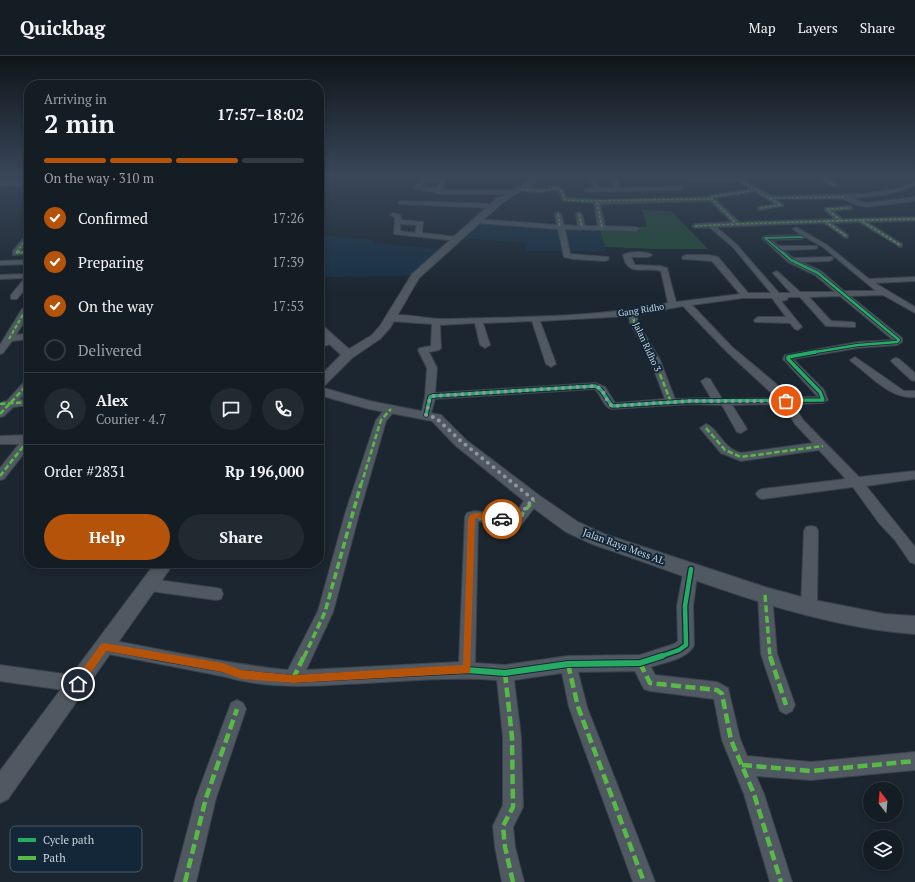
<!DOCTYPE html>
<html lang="en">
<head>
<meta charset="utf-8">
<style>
  :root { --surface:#141c24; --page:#212931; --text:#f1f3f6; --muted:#9da1a6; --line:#333a41; --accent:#b45309 }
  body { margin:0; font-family:"PT Serif",serif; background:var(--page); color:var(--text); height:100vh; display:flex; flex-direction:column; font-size:15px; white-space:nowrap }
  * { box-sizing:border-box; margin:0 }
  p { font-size:13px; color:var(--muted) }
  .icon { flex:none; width:22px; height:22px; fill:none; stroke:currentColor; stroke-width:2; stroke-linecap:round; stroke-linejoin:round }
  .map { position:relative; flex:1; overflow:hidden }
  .sheet { position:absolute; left:24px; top:24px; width:300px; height:488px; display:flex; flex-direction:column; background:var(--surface); border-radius:16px; box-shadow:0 2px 6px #0003,0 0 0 1px var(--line) }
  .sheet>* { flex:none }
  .needle { width:26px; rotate:344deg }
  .buttons { position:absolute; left:863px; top:726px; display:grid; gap:8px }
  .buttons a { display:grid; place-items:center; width:40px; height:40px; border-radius:50%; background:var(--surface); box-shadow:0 2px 6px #0003,0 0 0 1px var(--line); font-size:20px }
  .pin { position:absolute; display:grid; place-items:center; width:34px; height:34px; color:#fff; margin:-17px; border:2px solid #fff; border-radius:50%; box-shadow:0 1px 4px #0007 }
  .courier { position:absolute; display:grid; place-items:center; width:40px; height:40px; margin:-20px; border:3px solid #b45309; border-radius:50%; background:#fff; color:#222; box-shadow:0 1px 5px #0007 }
  .head em { font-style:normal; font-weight:800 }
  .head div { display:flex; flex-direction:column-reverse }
  .head { display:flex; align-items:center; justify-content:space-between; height:68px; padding:0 20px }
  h1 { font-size:26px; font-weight:800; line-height:30px }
  .bar { display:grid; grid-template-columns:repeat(4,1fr); gap:6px 4px; align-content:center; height:48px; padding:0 20px }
  .bar i { height:5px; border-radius:3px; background:var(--line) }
  .bar .active { background:var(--accent) }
  .bar p { grid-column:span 4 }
  .line { display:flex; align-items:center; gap:10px; padding:0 20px; border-top:1px solid var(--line) }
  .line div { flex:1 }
  .round { display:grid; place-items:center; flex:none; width:42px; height:42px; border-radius:21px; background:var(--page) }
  ol { padding:0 20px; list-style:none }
  li { display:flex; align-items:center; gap:12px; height:44px }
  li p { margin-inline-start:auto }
  li .icon { padding:4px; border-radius:50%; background:var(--accent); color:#fff; stroke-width:4 }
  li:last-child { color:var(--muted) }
  li i { width:22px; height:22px; border:2px solid var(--line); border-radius:50% }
  .action { display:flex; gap:8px; margin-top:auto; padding:8px 20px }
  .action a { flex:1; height:46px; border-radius:24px; background:var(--accent); color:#fff; font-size:16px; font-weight:800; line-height:46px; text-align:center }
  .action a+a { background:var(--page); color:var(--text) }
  header { display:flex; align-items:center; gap:24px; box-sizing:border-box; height:56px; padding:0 20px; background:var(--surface); border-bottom:1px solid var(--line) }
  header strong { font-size:19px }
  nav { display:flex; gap:22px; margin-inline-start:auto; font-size:14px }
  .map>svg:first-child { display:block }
  .built { fill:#173043 }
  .green { fill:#214b33 }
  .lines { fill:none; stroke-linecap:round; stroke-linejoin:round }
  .minor-casing { stroke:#3a434b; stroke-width:2 }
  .tertiary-casing { stroke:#3a434b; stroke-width:2 }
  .minor { fill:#505861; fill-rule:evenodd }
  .tertiary { fill:#505861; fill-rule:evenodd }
  .quiet-far4 { stroke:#58b947; stroke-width:1.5; stroke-dasharray:3 1.5; stroke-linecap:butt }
  .quiet-far3 { stroke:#58b947; stroke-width:2; stroke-dasharray:4 2; stroke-linecap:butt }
  .quiet-far2 { stroke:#58b947; stroke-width:2.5; stroke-dasharray:5.5 2.5; stroke-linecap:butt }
  .quiet-far1 { stroke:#58b947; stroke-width:3.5; stroke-dasharray:7 3.5; stroke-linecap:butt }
  .quiet { stroke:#58b947; stroke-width:4.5; stroke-dasharray:10 4.5; stroke-linecap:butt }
  .cycleway-far4-casing { stroke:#132738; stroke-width:3.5 }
  .cycleway-far3-casing { stroke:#132738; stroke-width:4 }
  .cycleway-far2-casing { stroke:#132738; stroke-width:5.5 }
  .cycleway-far1-casing { stroke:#132738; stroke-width:7 }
  .cycleway-casing { stroke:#132738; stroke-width:8 }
  .cycleway-far4 { stroke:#26ab63; stroke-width:2 }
  .cycleway-far3 { stroke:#26ab63; stroke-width:2.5 }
  .cycleway-far2 { stroke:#26ab63; stroke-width:3.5 }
  .cycleway-far1 { stroke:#26ab63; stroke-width:4.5 }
  .cycleway { stroke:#26ab63; stroke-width:6 }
  .route { fill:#b45309 }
  .done { stroke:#8b97a2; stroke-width:4; stroke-dasharray:0 7.2 }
  .labels { text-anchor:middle; stroke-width:4; stroke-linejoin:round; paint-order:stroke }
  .far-street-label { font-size:9px; fill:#c8d4df; stroke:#132738 }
  .street-label { font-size:10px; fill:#c8d4df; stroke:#132738 }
  .key { fill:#132738; stroke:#495b6a; stroke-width:1 }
  .key-label { font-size:11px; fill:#c8d4df }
</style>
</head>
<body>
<header>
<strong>Quickbag</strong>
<nav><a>Map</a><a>Layers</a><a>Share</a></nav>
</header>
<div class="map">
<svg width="915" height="826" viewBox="0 0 915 826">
  <rect width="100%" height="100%" fill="#1b2630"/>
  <path class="built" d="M484,163L518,167L599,171L606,195H525L526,187L462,182Z
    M319,179L375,184L372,187L442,193L410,220L319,221Z"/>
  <path class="green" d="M642,154L671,155L708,193H654L605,191L599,171H647Z"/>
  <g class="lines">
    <defs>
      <path id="minor" d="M447,121L442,134H515L518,136L515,138H438L435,136L414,133L421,122ZM425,125H441L437,132L421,131Z
        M588,121H592L600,132H616L608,121H614L622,132L681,130L684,132L681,134L586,136L584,133L595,132Z
        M690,121H738L771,140L862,138L897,133L915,126V130C894,138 874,141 852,142L866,147L915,141V145L866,151L857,149L843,143H776L783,148V150L760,154L758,153V151L775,148L755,136L714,142L739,166L835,163L825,154V152L850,150L852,151V153L833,155L842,163L915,161V165L867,166L902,188V190L900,191L859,166L832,167L848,179V181L846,182L824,167L716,171L736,188L779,237H791L773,217L777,215L800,236H835L815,219L788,206L762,182L765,180L801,179L793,173L796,171L827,189L869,223L915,221V225L875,227L915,251V257L883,239L850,240L902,282V286L897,289L858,292L793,303L824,334L828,344L823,347L793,348L803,364L859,421L915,415V423L866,430L915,491V508L910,506L895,484L879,467L853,431L762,443L758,441L756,438L758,435L762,433L846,423L819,394L741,405L721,397L700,372L706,368C718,372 723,393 741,397L813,387L795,368L783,348L732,349L747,373L741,377L737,376L722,349L690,348L612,353C602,351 602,338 594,333L435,343L430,361H422L421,359L425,341L427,312L418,294L420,292L431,290L432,268L390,265L387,264V260C403,256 428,264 444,263C519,261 595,262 668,247L661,215C644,210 628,222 623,199C629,195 646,195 652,199L648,201H631L635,209L660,210L667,212L676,246L740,238L712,205L683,203L682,201L686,199H709L718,201L748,237H771L732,190L709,171L695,172L692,170L695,168L732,166L710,145L600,148L605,170L636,171L639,173L636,175L565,173L570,198L608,201L609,203L605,205L573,203L564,201L558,173L477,167L474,165L477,163L557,169L555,158L558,156L561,158L564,169L578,170L576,158L579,156L582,158L585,170H598L594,147L563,145L559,135L552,134L541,137L519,134L521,131L541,133L555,130L563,133L567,142L602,144L707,141L710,139L751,133L735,124H691L688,122ZM805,181L823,191L876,235H844L821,215L801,206L829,205L833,203L832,201L793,202L783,194L815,193L817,192V190H779L771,184L802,183ZM840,240L893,284L858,286L785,299L783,303L785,305L818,341H789L774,326L732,291L692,249L743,242H772L786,261H758L754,264L755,266L790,267L795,273L798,274L802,271L781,245L787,244L788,241H800L826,270L855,271V267L852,266L831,265L809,241ZM683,250L726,295L777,342L722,343L710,323L706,322L701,325L711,342L675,343L660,304L638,267L637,259ZM629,260L630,267L650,304L665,343L615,347L605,331L595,327L435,337L437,312L429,296L439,294L441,292L440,269L475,267L480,289L485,292L490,289L483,267L532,265L546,308L551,311L556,308L540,265Z
        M817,121H823L839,130L834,131Z
        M852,121H859L861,122L858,124Z
        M0,123H19L22,125L19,127H0Z
        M401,145L494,148L497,150L494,152L399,148V146Z
        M393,157L400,159L401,164L423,166L422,177L458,181L461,183L458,185L394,178L395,161L390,159ZM400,168L417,169L415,177L400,175Z
        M29,177V184L21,194H29V198L13,199V195L27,178Z
        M29,204V208L0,209V205Z
        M29,218V228L17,243H11V239L25,222L0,223V219Z
        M25,252H29V258L16,279L29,277V283L12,285L3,297L0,298V289L22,253Z
        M332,282L337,285L335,287L319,291V285Z
        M855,301L904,335H915V341C891,344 870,319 852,306L850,304Z
        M896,302L899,303L915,317V325L911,324L893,307L891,305L893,303Z
        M29,324V333L19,344L29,343V349L13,351L4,360L0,361V352L2,346L7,345L25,325Z
        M391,350L396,353L386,365L359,458L333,556L306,614L459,606L465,461L467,457L475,455L514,460L523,446L534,439L538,441L540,444L521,469L516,470L478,465L475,607L505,609L568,600L640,599L674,588L678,585L677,550L684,513L686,509L691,507L696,509L698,513L693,550L694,589C688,603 665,606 651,611L655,619L717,626L728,632L740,683L747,700L811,706L915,696V714L811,724L756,720L764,738L792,826H770L744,738L722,684L714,643L650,635L644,633L635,615L578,616L587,651L655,826H633L569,651L562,617L514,624L521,681L523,751L513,771L515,791L524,826H502L495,791L493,770L503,749V681L497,624C447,620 396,626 346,628C304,631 263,632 222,620L98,596L96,591L98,586L104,583C165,594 227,608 288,614L318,555L345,458L376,364L387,351Z
        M29,379V391L4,423L0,424V412L19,388H0V380Z
        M811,470L816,471L818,475L817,551L814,556L809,558L804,556L801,551L804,475L806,471Z
        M150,523L216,532L221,533L223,538L221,543L216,544L150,535L145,533L143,529L145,525Z
        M765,533L770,534L772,539L777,598L795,649L792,655L786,658L780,655L761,598L758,539L760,534Z
        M0,609L78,620L84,622L86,628L84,634L78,636L0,625Z
        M237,644L243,647L246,653L216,742L196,826H174L196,742L231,647Z"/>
      <path id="tertiary" d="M536,121H543L502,147L419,222L390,272L380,283L352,302L323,331H320L370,345L441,359L466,384L540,440L578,466L604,478L765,531L809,543L885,558L915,560V578C805,570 696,523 592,488L566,476L528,448L456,390L432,365L369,353L319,339V321L341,299L319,278V269L323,270L349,293L372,279L380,270L412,218L496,143Z
        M0,125L29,126V130L0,129Z
        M155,507H174L8,743L0,747V715Z"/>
    </defs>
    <use href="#minor" class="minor-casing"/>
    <use href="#tertiary" class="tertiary-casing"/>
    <use href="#minor" class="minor"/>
    <use href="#tertiary" class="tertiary"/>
    <path class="quiet-far4" d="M735,121L781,149L760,152
      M820,121L836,130
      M855,121L858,122
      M691,122H737
      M521,133L541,135L555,132L561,134L565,144L584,145L711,143
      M769,142L844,141
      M597,146L602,172
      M558,158L560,171
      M579,158L582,171
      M862,164L915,163
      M825,165L846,180
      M841,165L827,153L850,152
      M737,168L860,164L900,189
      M695,170L737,168L710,141L756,134
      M29,179L16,197L29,196"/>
    <path class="quiet-far3" d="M16,196H25
      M633,257L634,267L651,297
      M9,283L25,255H29"/>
    <path class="quiet-far2" d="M651,296L671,346
      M0,348L29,346
      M0,358L29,327
      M706,372L725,394L741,401L823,390
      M0,420L29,383
      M361,429L381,364L391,353"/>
    <path class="quiet-far1" d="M765,539L770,601
      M304,601L325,556L361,428
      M467,601L472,461L516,465L534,444"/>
    <path class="quiet" d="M770,600L786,649
      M640,607L650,627L717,634L722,638L731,684L754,738L781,826
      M568,608L578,651L644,826
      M467,614V600
      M505,617L512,681L513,751L503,770L505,791L513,826
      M293,623L304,600
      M742,709L811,715L915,705
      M185,826L206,742L237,653"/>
    <defs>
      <path id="cycleway-far4" d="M783,197L765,182L802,181"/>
      <path id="cycleway-far3" d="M782,196L791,204L818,217L899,284L897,286L858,289L809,297"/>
      <path id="cycleway-far2" d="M426,359L430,341L433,340L595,330L601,334L612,350L690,345L823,344L820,336L788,303V301L815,296"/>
      <path id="cycleway-far1" d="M104,591L158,601
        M659,601L679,594L686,589L685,550L691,513"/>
      <path id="cycleway" d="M153,600L222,612L242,618L293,623L467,614L505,617L568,608L640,607L662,600"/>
    </defs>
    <use href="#cycleway-far4" class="cycleway-far4-casing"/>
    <use href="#cycleway-far3" class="cycleway-far3-casing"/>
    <use href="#cycleway-far2" class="cycleway-far2-casing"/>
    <use href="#cycleway-far1" class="cycleway-far1-casing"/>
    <use href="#cycleway" class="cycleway-casing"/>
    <use href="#cycleway-far4" class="cycleway-far4"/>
    <use href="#cycleway-far3" class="cycleway-far3"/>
    <use href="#cycleway-far2" class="cycleway-far2"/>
    <use href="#cycleway-far1" class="cycleway-far1"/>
    <use href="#cycleway" class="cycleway"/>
  </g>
  <linearGradient id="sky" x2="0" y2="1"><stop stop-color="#0f151a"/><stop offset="0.51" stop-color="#394759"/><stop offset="1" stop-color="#394759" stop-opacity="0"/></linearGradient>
  <rect width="915" height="236" fill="url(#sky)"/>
  <path class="route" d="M476,457L502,460L506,463L502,466L476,462L475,464L470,617L293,627L242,623L222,616L106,595L81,631H74V625L101,588L104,587L222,607L242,614L293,619L463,609L468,464L470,459Z"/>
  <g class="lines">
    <path class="done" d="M502,463C532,467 515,455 534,444L462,386L436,362L426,359L430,342L433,340L595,330C606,333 604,344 612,350L690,345H786"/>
  </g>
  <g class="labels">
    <g class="far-street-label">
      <text transform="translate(641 254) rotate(-9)" y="3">Gang Ridho</text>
      <text transform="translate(647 291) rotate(65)" y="3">Jalan Ridho 3</text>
    </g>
    <g class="street-label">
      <text transform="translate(624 490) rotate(20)" y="4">Jalan Raya Mess AL</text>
    </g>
  </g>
  <rect x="10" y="770" width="132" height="46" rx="6" class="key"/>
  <rect x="18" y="782" width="18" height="4" fill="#26ab63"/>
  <rect x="18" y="800" width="18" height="4" fill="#58b947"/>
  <g class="key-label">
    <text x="43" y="788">Cycle path</text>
    <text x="43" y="806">Path</text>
  </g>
</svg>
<div class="buttons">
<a><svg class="needle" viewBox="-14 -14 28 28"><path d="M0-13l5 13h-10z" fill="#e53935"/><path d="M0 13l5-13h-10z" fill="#9da1a6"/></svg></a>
<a><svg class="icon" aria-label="layers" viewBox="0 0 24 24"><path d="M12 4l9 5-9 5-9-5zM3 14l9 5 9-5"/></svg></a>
</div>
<div class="pin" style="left:786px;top:345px;background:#ea580c"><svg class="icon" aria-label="bag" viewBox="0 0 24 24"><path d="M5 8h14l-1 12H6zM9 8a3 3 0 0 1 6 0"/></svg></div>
<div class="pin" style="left:78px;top:628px;background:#1f2937"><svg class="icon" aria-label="home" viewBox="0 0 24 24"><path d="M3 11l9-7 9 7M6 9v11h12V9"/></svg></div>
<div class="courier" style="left:502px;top:463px"><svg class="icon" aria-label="car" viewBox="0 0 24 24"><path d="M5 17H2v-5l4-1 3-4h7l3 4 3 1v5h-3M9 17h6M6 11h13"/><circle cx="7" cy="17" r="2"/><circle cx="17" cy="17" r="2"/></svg></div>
<section class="sheet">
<div class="head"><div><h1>2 min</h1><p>Arriving in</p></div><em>17:57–18:02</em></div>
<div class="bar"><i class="active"></i><i class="active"></i><i class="active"></i><i></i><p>On the way · 310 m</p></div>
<ol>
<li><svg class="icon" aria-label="check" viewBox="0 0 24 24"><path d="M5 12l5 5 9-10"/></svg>Confirmed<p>17:26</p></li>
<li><svg class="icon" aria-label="check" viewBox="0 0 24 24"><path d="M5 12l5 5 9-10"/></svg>Preparing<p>17:39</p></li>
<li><svg class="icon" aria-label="check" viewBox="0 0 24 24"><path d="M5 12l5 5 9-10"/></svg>On the way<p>17:53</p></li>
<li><i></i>Delivered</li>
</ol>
<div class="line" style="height:72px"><a class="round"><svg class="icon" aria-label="person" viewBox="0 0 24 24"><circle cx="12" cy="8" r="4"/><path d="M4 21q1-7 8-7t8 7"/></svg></a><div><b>Alex</b><p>Courier · 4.7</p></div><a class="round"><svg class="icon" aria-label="chat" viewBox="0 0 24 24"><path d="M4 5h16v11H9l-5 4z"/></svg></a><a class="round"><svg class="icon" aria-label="phone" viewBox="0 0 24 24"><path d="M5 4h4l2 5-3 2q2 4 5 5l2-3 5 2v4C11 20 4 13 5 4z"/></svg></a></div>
<div class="line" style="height:52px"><div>Order #2831</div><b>Rp 196,000</b></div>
<div class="action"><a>Help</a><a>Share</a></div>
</section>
</div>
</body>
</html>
